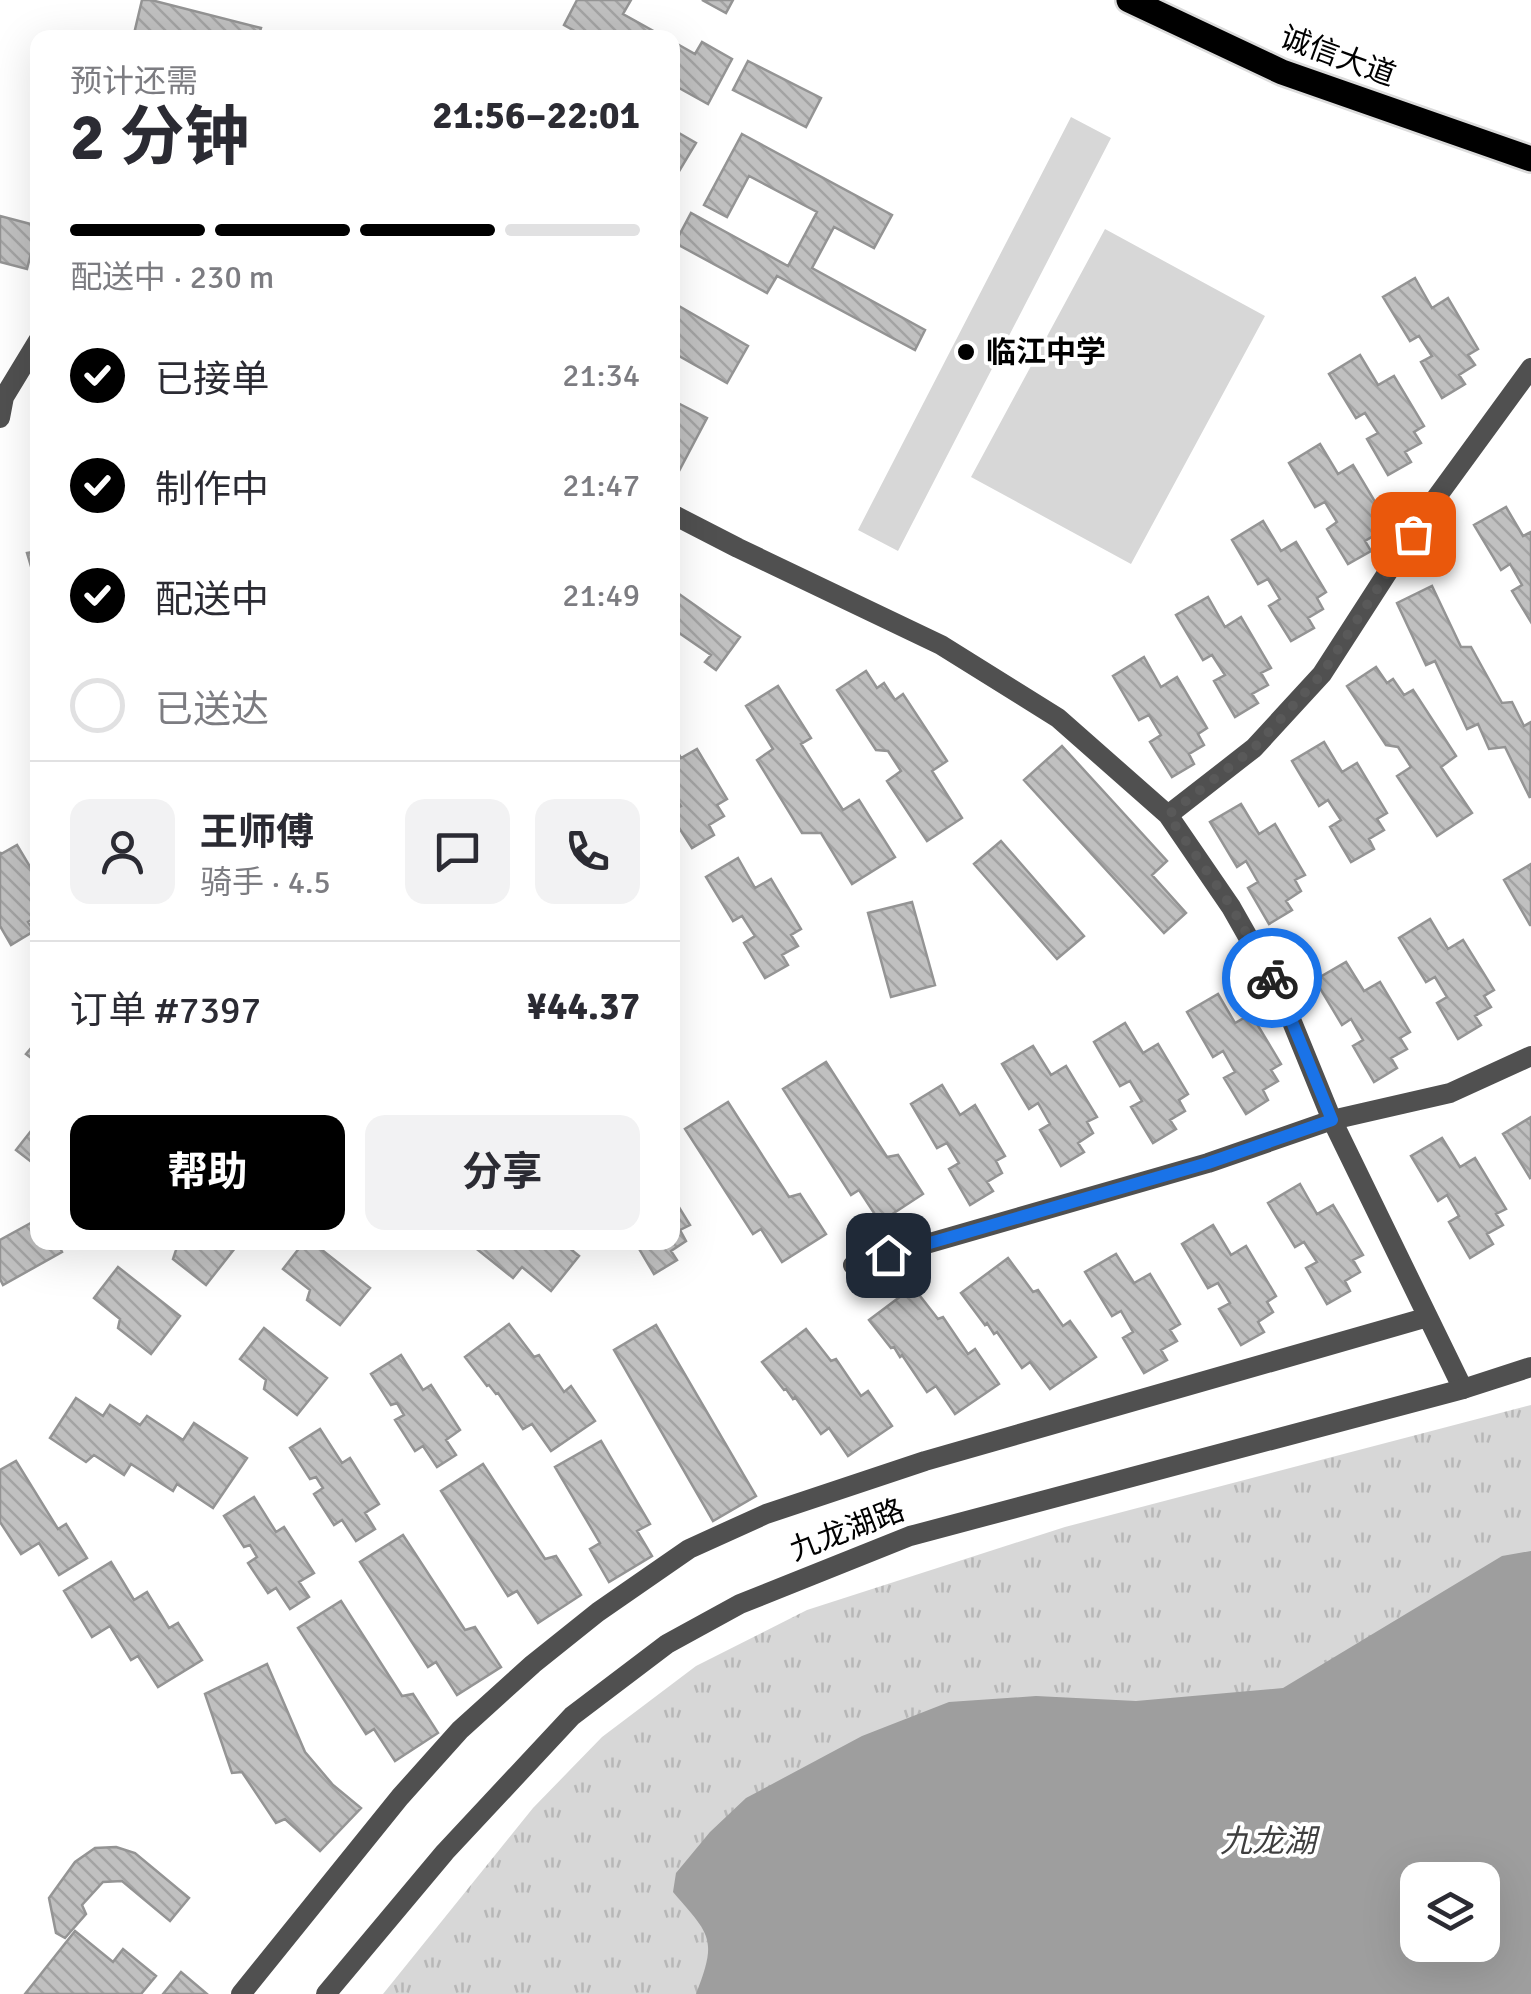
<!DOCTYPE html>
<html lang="zh">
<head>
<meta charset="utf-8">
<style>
  :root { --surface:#fff; --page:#f2f2f3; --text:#2b2b33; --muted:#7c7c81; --line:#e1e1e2; --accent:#000 }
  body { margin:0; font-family:Signika,"Noto Sans SC",sans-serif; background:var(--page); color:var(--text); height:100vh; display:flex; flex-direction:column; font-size:38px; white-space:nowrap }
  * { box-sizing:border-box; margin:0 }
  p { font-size:32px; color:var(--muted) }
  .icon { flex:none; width:55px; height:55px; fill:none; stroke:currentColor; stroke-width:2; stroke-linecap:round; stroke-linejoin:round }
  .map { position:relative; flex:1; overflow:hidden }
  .sheet { position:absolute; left:30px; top:30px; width:650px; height:1220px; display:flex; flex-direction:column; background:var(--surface); border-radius:20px; box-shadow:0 10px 40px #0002 }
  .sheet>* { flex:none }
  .fabs { position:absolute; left:1400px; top:1862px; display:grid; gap:20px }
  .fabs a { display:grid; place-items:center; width:100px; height:100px; border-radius:20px; background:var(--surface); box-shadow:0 10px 40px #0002; font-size:50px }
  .pin { position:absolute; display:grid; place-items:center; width:85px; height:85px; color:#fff; margin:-42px; border-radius:20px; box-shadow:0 5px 15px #0006 }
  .courier { position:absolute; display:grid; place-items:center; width:100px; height:100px; margin:-50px; border:8px solid #1a73e8; border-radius:50%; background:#fff; color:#222; box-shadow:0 2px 12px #0007 }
  .head em { font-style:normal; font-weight:700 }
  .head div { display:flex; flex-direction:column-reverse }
  .head { display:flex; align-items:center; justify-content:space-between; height:170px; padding:0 40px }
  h1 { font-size:65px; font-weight:700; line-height:75px }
  .bar { display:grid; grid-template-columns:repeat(4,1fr); gap:15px 10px; align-content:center; height:120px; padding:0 40px }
  .bar i { height:12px; border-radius:8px; background:var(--line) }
  .bar .current { background:var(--accent) }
  .bar p { grid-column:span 4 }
  .line { display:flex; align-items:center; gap:25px; padding:0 40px; border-top:2px solid var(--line) }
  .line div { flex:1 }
  .round { display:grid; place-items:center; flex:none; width:105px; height:105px; border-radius:20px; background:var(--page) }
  ol { padding:0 40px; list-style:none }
  li { display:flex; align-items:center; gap:30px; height:110px }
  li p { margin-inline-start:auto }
  li .icon { padding:10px; border-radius:50%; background:var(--accent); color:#fff; stroke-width:4 }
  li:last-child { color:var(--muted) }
  li i { width:55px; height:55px; border:5px solid var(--line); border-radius:50% }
  .action { display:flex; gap:20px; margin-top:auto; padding:20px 40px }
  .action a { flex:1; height:115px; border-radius:20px; background:var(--accent); color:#fff; font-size:40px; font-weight:700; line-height:115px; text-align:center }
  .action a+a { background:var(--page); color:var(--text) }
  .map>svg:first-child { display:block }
  .grass { fill:url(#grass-tufts); fill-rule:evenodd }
  .pitch { fill:#d7d7d7 }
  .water { fill:#9e9e9e; fill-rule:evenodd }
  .building { fill:url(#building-back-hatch); stroke:#949494; stroke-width:2.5 }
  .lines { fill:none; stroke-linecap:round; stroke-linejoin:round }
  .primary-casing { stroke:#dbdbdb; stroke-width:30 }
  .minor { stroke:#505050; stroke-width:20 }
  .tertiary { stroke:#505050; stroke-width:20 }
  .primary { stroke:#000; stroke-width:25 }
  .done { stroke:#595959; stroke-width:10; stroke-dasharray:0 18 }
  .route { stroke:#1a73e8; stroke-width:12 }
  .poi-dot { fill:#000; stroke:#fff; stroke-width:4 }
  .labels { text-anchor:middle; stroke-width:8; stroke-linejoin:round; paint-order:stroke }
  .street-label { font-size:30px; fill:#000; stroke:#fff }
  .poi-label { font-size:30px; font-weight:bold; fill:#000; stroke:#fff; text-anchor:start }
  .water-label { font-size:32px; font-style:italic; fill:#3f3f3f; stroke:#fff }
</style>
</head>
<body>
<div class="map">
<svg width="1531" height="1994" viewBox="0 0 1531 1994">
  <defs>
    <pattern id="grass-tufts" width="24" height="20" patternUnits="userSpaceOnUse" patternTransform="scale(2.5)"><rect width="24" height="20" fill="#d7d7d7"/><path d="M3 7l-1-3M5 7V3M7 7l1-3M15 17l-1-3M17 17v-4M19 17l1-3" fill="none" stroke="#b7b7b7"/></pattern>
    <pattern id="building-back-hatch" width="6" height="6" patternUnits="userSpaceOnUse" patternTransform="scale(2.5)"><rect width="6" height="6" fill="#c0c0c0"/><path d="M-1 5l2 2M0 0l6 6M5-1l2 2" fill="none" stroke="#a3a3a3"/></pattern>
  </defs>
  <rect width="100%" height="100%" fill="#fff"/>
  <path class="grass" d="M1531,1405V1994H383L533,1808L602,1737L696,1666L807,1610L1065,1527ZM1418,1880H1482V1945H1418Z"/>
  <path class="pitch" d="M1071,117L1111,138L898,551L858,530Z
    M1105,229L1265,316L1131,564L971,477Z"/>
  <path class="water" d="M1531,1551V1994H696C718,1938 710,1935 673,1892L676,1873L710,1832L746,1798L862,1736L949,1702L1036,1696L1136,1701L1283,1688L1502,1556ZM1418,1880H1482V1945H1418Z"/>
  <path class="building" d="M142,0H151L261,28L258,38H133Z
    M577,0H631L623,14L666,38H587L564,25Z
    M702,0H733L726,13Z
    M672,41L695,54L702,42L732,59L708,104L672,84Z
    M748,61L821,98L806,127L733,90Z
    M672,129L696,143L672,183Z
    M742,134L892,215L874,248L834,227L812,268L925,330L915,350L777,276L767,293L675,243L691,213L788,266L817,212L749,176L727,217L704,205Z
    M0,216L38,226L27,269L0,262Z
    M1415,278L1432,308L1448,298L1478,349L1468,355L1475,365L1459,375L1465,384L1442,398L1421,362L1432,356L1419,336L1410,341L1383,297Z
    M672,302L748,346L727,383L672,352Z
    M1360,355L1378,385L1394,376L1424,426L1414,432L1421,443L1405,452L1411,462L1388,475L1367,439L1378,433L1365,413L1356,418L1329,374Z
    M672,400L707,418L679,471L672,467Z
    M1320,444L1338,474L1353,465L1383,515L1374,521L1380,532L1365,541L1371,551L1348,564L1327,529L1337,522L1325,502L1315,507L1289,463Z
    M1506,507L1523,536L1531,532V622L1512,591L1522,585L1510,564L1501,570L1474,525Z
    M1263,521L1281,551L1296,542L1326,592L1317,598L1323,609L1308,618L1314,628L1291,641L1269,606L1280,599L1268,579L1258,584L1232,540Z
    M38,551V590L27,553Z
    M1432,586L1461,647H1471L1502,703L1512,702L1524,726L1531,722L1530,798L1505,747L1489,749L1478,724L1467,729L1435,661L1426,665L1397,603Z
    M672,589L740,637L716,670L705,662L711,655L672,628Z
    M1208,597L1225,627L1241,617L1271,668L1261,673L1268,685L1252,694L1258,703L1235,717L1214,681L1225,675L1212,655L1203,660L1176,615Z
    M1144,657L1161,687L1177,677L1207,728L1198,734L1204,745L1189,754L1194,764L1172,777L1150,742L1161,735L1149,715L1139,720L1113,676Z
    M1376,667L1387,683L1393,679L1404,695L1413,690L1456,756L1441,767L1472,813L1437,836L1397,776L1411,767L1398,747L1386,745L1347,686Z
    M866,671L877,688L884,683L895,700L903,694L947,761L932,771L962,818L927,841L887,781L901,771L888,751L876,750L837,690Z
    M778,686L811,738L801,744L843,810L859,800L895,857L852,884L821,833H802L757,760L773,749L746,706Z
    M1324,742L1342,772L1357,763L1387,813L1377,819L1384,830L1369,839L1374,849L1351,862L1330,827L1341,820L1328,800L1319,806L1292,761Z
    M672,743L681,758L697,749L727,799L717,805L724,816L709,825L714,835L692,848L672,817V811L681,806L672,793Z
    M1062,746L1167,861L1152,875L1186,913L1164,933L1024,780Z
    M1241,804L1259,834L1275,824L1305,875L1295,880L1301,891L1286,901L1292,910L1269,924L1248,888L1258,882L1246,861L1237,867L1210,822Z
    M1001,841L1084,936L1057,959L974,864Z
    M17,845L38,880V916L28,922L34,931L11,945L0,926V852L1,854Z
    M738,858L755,888L771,879L801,929L791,935L798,946L782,955L788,965L765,978L744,943L755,936L742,916L733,921L706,877Z
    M1531,864V925H1530L1504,880Z
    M912,902L935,985L891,997L868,913Z
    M1430,919L1448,949L1463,940L1494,990L1484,996L1491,1007L1475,1016L1481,1025L1458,1039L1437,1003L1447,997L1435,977L1426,982L1399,938Z
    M1346,962L1364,991L1380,982L1410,1032L1400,1038L1407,1049L1391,1058L1397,1068L1374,1082L1353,1046L1363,1040L1351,1019L1342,1025L1315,980Z
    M1218,994L1235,1023L1251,1014L1281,1064L1271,1070L1278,1081L1263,1090L1268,1100L1246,1114L1224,1078L1235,1072L1223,1051L1213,1057L1187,1012Z
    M1125,1023L1143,1053L1158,1044L1188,1094L1179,1100L1185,1111L1170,1120L1176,1129L1153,1143L1131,1107L1142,1101L1130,1081L1120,1086L1094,1042Z
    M38,1040V1063L26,1054Z
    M1033,1046L1051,1075L1066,1066L1097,1117L1087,1122L1093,1133L1078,1143L1084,1152L1061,1166L1040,1130L1050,1124L1038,1103L1029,1109L1002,1064Z
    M826,1062L887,1157L898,1155L923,1194L880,1222L859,1190L851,1195L783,1089Z
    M942,1085L960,1115L975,1105L1005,1156L996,1161L1002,1173L987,1182L993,1191L970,1205L949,1169L959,1163L947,1143L937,1148L911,1104Z
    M728,1102L789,1197L800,1194L826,1234L782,1262L761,1229L753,1234L685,1129Z
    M1531,1117V1177L1530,1178L1503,1134Z
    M38,1122V1167L16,1150Z
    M1442,1138L1460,1167L1475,1158L1506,1209L1496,1214L1503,1225L1487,1234L1493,1244L1470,1258L1449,1222L1459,1216L1447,1195L1438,1201L1411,1156Z
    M1300,1184L1317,1214L1333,1205L1363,1255L1353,1260L1360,1272L1345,1281L1350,1291L1327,1304L1306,1268L1317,1262L1304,1242L1295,1247L1268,1203Z
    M672,1196L690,1225L680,1230L686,1241L671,1251L677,1260L654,1274L635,1242H672Z
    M38,1219V1242H57L62,1252L3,1285L0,1279V1240Z
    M1213,1225L1231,1255L1246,1246L1276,1296L1267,1302L1273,1312L1258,1322L1264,1332L1241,1345L1219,1309L1230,1303L1218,1283L1208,1288L1182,1244Z
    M166,1242H229L235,1248L206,1285L173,1259L176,1250Z
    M304,1242H312L370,1288L340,1325L307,1300L310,1290L283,1269Z
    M468,1242H562L579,1256L551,1291L522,1267L513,1278Z
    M1116,1254L1134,1283L1150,1274L1180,1324L1170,1330L1177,1341L1161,1350L1167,1360L1144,1373L1123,1338L1133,1332L1121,1311L1112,1316L1085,1272Z
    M1008,1258L1033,1292L1038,1290L1063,1326L1070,1321L1096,1357L1050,1389L1030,1362L1022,1368L997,1332L994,1334L987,1323L985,1325L961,1293Z
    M118,1267L180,1316L151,1354L118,1328L120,1319L94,1298Z
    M913,1287L938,1319L943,1317L968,1354L975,1349L999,1384L955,1414L936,1386L927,1392L902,1355L900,1357L894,1347L891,1348L869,1320Z
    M509,1324L534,1357L539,1355L564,1392L571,1386L595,1421L551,1451L532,1424L523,1429L498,1393L496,1394L489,1385L487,1386L465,1357Z
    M656,1325L756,1496L713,1521L614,1350Z
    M264,1328L327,1378L297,1415L264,1389L266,1380L240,1359Z
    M806,1329L831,1361L836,1359L861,1396L868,1391L892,1426L848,1456L829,1428L821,1434L795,1397L793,1399L786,1389L784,1390L762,1362Z
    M401,1355L423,1390L431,1385L460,1430L446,1440L456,1455L437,1467L423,1446L415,1451L395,1420L404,1415L397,1403L391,1405L371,1374Z
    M76,1398L103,1416L110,1405L140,1425L147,1416L183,1440L194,1423L247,1458L213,1508L177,1484L173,1491L131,1464L124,1475L94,1455L86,1462L50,1438Z
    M320,1429L342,1463L350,1458L379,1504L365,1513L375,1529L356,1541L342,1520L334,1525L314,1494L323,1488L316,1477L310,1479L290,1448Z
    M601,1441L650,1524L637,1531L652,1556L609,1582L590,1549L600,1543L555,1467Z
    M16,1461L58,1529L66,1524L87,1558L59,1575L39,1543L21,1554L0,1522V1470Z
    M483,1464L545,1559L556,1556L581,1595L538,1623L517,1591L508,1596L441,1491Z
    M254,1497L276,1532L284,1527L314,1573L299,1582L309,1597L290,1609L276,1588L268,1593L248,1563L257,1557L250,1545L244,1547L224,1516Z
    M403,1535L465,1630L475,1627L501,1667L457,1695L436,1662L428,1667L360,1562Z
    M111,1562L134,1600L147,1592L169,1628L178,1623L202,1660L158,1687L138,1656L131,1660L110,1626L92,1637L64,1591Z
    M341,1601L402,1696L413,1694L438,1733L395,1761L374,1729L366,1734L298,1628Z
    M267,1664L305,1752L333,1785L361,1808L320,1851L285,1819L276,1823L242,1772L232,1773L205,1694Z
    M116,1847L135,1853L189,1898L170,1921L122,1881L103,1882L82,1905L86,1914L65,1938L56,1933L49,1898L75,1862L95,1848Z
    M75,1931L113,1962L123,1949L156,1976L141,1994H25Z
    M181,1972L207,1994H163Z"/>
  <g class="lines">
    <defs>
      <path id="primary" d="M1129,0L1282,72L1531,159"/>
    </defs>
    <use href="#primary" class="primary-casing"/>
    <path class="minor" d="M0,418L4,397L38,341
      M672,514L738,548L941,645L1058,718L1168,815L1231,907L1281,995L1332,1120L1463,1389
      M1168,815L1254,748L1322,674L1431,505L1531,368
      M853,1265L1208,1163L1332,1120L1450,1093L1531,1056
      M241,1994L400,1797L460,1730L533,1664L598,1612L689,1549L766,1514L925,1461L1428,1317"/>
    <path class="tertiary" d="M326,1994L445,1852L572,1716L667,1644L740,1604L910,1536L1463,1389L1531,1367"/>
    <use href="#primary" class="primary"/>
  </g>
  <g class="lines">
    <path class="done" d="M1272,978L1231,906L1168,815L1254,748L1322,674L1413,534"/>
    <path class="route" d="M888,1255L1208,1163L1332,1120L1281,995L1272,978"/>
  </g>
  <circle class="poi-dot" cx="966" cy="352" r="10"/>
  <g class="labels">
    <g class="street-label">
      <text transform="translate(1338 56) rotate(20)" y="10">诚信大道</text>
      <text transform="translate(847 1530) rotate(-21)" y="10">九龙湖路</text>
    </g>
    <g class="poi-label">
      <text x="986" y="362">临江中学</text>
    </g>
    <g class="water-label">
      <text x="1268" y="1852">九龙湖</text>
    </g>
  </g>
</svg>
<div class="fabs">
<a><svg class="icon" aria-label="layers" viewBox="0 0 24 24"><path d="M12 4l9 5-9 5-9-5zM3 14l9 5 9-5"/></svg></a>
</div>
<div class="pin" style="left:1413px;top:534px;background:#ea580c"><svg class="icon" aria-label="bag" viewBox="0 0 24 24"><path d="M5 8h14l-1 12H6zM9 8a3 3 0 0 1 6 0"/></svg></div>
<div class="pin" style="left:888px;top:1255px;background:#1f2937"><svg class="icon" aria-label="home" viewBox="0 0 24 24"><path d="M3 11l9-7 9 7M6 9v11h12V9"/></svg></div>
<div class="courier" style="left:1272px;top:978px"><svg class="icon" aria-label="bike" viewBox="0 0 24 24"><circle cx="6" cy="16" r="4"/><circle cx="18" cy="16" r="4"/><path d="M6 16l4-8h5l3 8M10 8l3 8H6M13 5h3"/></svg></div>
<section class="sheet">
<div class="head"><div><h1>2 分钟</h1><p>预计还需</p></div><em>21:56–22:01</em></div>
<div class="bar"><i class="current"></i><i class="current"></i><i class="current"></i><i></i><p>配送中 · 230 m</p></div>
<ol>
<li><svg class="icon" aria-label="check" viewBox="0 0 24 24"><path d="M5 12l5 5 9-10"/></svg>已接单<p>21:34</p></li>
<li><svg class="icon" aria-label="check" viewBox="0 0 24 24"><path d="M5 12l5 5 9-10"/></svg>制作中<p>21:47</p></li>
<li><svg class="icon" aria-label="check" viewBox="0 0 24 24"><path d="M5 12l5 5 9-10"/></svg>配送中<p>21:49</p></li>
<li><i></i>已送达</li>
</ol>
<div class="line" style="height:180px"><a class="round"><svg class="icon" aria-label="person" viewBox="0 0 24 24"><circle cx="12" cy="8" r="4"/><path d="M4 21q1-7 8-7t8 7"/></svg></a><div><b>王师傅</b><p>骑手 · 4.5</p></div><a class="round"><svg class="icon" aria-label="chat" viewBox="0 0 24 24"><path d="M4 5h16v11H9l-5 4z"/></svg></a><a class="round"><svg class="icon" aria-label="phone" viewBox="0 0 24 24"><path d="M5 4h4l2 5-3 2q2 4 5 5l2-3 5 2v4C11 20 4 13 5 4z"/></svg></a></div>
<div class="line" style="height:130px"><div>订单 #7397</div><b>¥44.37</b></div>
<div class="action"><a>帮助</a><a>分享</a></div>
</section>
</div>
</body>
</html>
